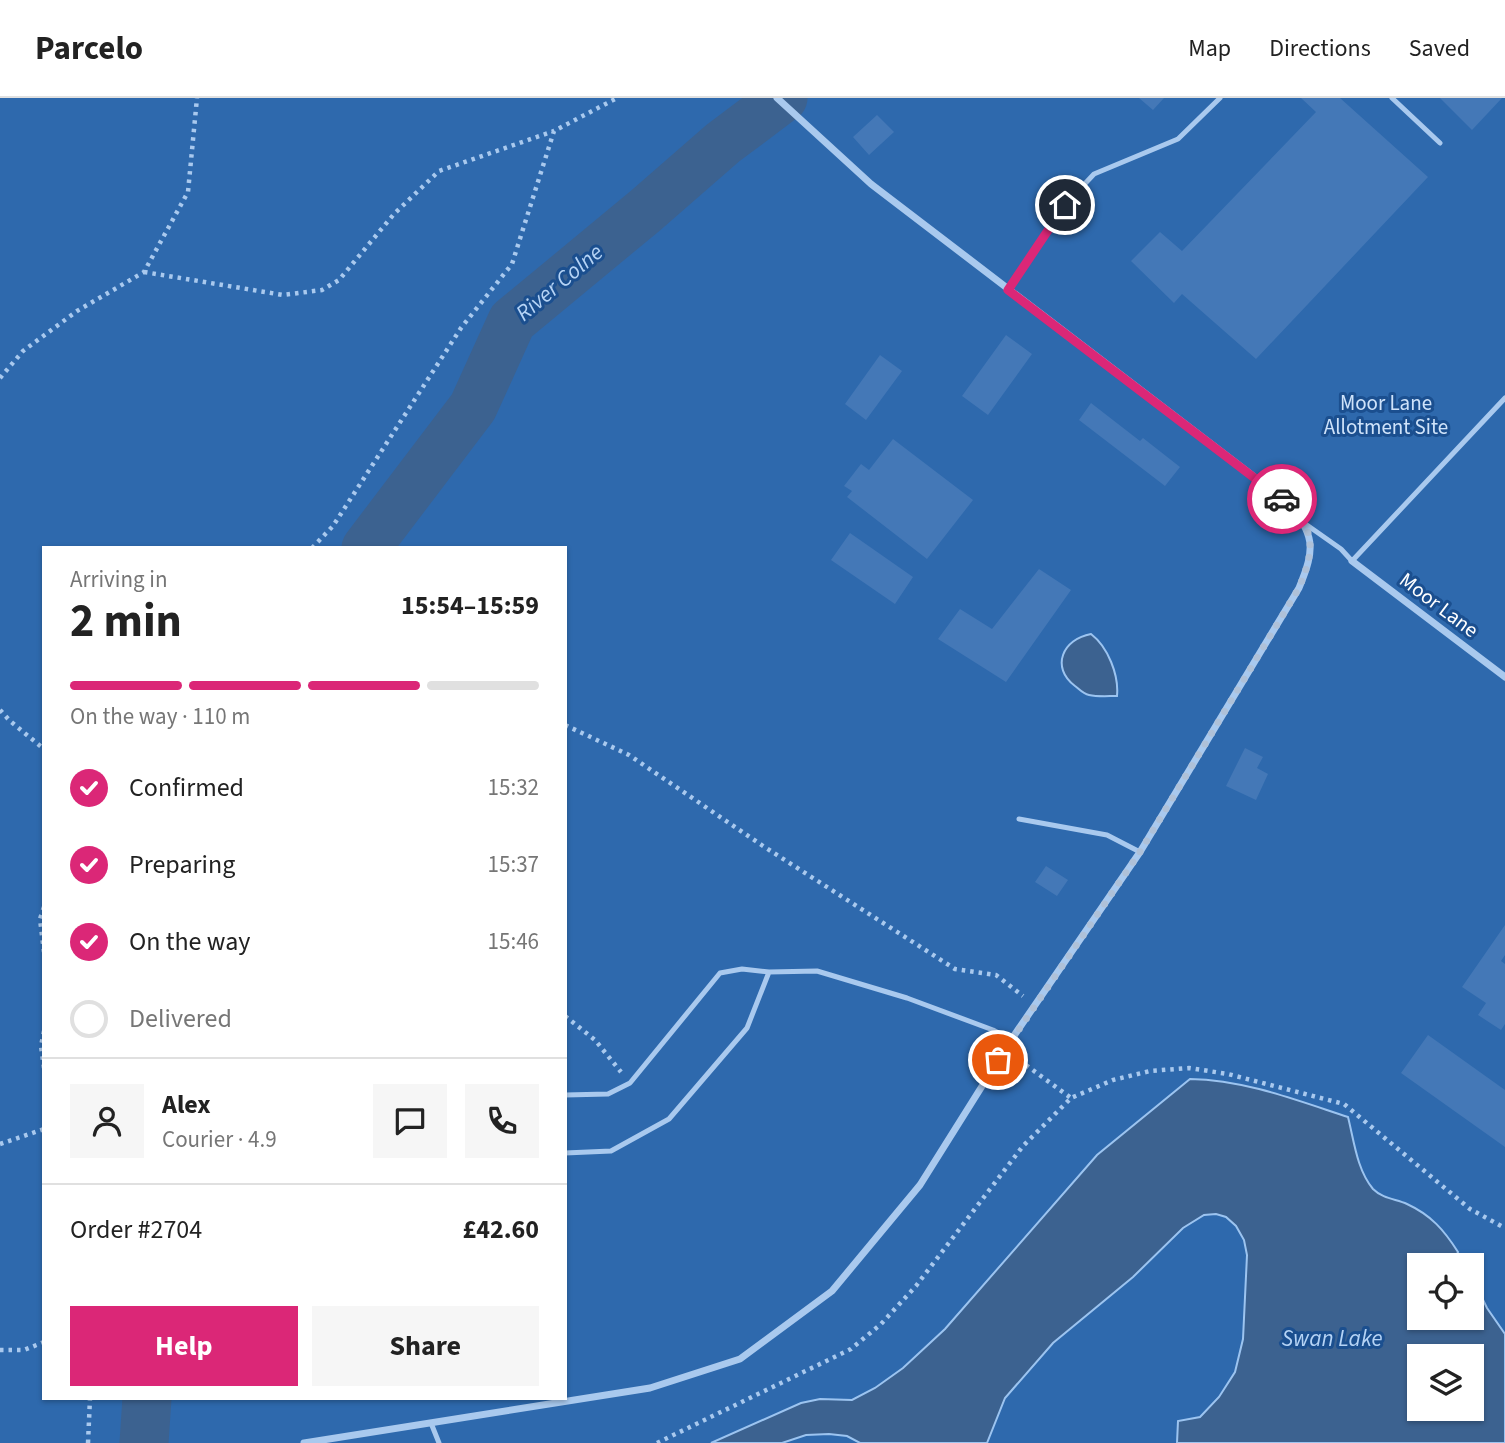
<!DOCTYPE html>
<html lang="en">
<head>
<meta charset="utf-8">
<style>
  :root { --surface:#fff; --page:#f6f6f6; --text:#222; --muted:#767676; --line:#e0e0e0; --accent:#db2777 }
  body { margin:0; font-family:"Source Sans 3",sans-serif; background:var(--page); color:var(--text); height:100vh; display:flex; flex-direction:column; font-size:26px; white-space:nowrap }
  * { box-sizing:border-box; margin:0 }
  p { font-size:23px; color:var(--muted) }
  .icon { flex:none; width:38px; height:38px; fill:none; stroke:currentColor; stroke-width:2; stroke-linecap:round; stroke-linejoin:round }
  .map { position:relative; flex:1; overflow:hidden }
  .side { position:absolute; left:42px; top:448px; width:525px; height:854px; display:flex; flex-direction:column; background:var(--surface); border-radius:0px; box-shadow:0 2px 5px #0004 }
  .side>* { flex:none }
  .controls { position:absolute; left:1407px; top:1155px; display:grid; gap:14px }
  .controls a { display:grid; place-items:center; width:77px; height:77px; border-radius:0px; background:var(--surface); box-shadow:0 2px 5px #0004; font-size:35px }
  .pin { position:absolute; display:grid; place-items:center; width:60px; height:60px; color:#fff; margin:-30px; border:4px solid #fff; border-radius:50%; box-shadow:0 2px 7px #0007 }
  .courier { position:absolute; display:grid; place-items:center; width:70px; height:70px; margin:-35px; border:5px solid #db2777; border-radius:50%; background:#fff; color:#222; box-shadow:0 2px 9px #0007 }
  .summary em { font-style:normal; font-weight:700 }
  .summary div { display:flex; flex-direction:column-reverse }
  .summary { display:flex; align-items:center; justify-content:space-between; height:119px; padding:0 28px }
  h1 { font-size:46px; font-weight:700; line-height:52px }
  .bar { display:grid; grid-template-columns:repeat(4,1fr); gap:10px 7px; align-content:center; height:84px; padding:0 28px }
  .bar i { height:9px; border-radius:5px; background:var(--line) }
  .bar .on { background:var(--accent) }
  .bar p { grid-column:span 4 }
  .line { display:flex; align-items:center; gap:18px; padding:0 28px; border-top:2px solid var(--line) }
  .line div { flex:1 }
  .round { display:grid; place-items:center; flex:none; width:74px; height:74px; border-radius:0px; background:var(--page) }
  ol { padding:0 28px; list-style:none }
  li { display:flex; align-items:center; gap:21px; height:77px }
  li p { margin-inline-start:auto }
  li .icon { padding:7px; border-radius:50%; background:var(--accent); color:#fff; stroke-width:4 }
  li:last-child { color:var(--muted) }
  li i { width:38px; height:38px; border:4px solid var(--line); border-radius:50% }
  .cta { display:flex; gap:14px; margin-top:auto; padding:14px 28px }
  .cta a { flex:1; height:80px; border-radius:0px; background:var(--accent); color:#fff; font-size:28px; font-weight:700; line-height:80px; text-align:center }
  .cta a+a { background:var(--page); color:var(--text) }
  header { display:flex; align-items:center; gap:42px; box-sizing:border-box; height:98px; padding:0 35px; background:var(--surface); border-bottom:2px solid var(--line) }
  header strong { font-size:33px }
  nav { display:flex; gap:38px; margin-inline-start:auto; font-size:24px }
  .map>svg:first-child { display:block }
  .green { fill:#2e69ad; fill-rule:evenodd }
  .water { fill:#3c6290; stroke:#9cc4f0; stroke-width:2; fill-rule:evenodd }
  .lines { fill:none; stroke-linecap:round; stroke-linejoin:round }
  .river { stroke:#3c6290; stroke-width:49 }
  .building { fill:#4478b7 }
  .path { stroke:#a9c9ee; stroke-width:4.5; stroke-dasharray:3.5 5; stroke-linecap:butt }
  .service { stroke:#a9c9ee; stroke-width:5 }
  .minor { stroke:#a9c9ee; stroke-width:7 }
  .done { stroke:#afc1d8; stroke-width:7; stroke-dasharray:0 12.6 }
  .route { stroke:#db2777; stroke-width:9 }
  .labels { text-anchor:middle; stroke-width:6; stroke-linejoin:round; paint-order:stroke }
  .park-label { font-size:21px; fill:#cfe3fa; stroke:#1b4f8f }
  .street-label { font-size:21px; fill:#fff; stroke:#1b4f8f }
  .water-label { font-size:23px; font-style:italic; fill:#b5d3f5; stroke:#1b4f8f }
</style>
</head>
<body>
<header>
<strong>Parcelo</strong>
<nav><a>Map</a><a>Directions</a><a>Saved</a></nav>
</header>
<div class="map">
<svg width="1505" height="1345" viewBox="0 0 1505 1345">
  <rect width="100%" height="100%" fill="#1b4f8f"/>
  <path class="green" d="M0,0H1505V1345H0ZM44,450H565V1300H44ZM1419,1167H1472V1220H1419ZM1419,1258H1472V1311H1419Z"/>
  <path class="water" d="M1091,536C1108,549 1119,577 1117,598C1108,598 1098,599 1089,597C1083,596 1079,591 1075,588C1050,569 1063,541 1091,536Z
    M1190,981C1245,982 1296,1002 1348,1019C1354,1043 1357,1072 1373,1091C1383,1101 1396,1101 1407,1106C1431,1117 1444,1132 1458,1154L1455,1161L1461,1167H1419V1220H1472V1179L1487,1210L1505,1236V1345H1177L1178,1323L1200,1319L1219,1299L1235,1274L1243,1241L1247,1157L1244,1142L1236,1128L1226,1119L1216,1116L1204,1117L1183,1130L1133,1179L1053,1245L1005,1300L987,1345H860L847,1338L829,1336L806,1337L782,1345H711L801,1305L820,1301L852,1302L875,1290L903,1270L945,1231L1097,1057ZM1419,1258H1472V1311H1419Z"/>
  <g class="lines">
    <path class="river" d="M366,450L473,309L512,223L645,113L723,45L783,0
      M144,1345L147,1300"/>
  </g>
  <path class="building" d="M1139,0H1164L1153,12Z
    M1301,0H1340L1428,79L1256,261L1182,196L1174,205L1131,163L1160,134L1182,153L1316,14Z
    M1440,0H1502L1472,32Z
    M877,17L894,34L869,57L853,39Z
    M1006,237L1032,256L988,317L962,298Z
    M880,257L902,273L866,322L845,306Z
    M1091,305L1140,343L1143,340L1180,369L1165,388L1079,322Z
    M893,341L973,402L927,461L847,399L852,393L844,388L861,366L869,372Z
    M850,435L913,479L895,506L831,462Z
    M1039,471L1071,492L1006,584L938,541L960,511L992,531Z
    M1245,650L1263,659L1257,670L1268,676L1256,702L1226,688Z
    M1046,768L1068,782L1057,798L1035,784Z
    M1505,827V857L1501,863L1505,866V926L1501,932L1478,917L1486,905L1462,889Z
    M1428,937L1505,992V1049L1401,975Z"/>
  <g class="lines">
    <path class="path" d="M144,174L283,197L322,192L339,182L394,116L439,73L554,33
      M0,280L23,253L77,213L144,174L188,94L197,0
      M312,450L333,428L461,230L512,166L554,33L617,0
      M0,612L10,623L44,651
      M565,627L629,657L763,748L955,871L996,877L1023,898
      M44,809L40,821L44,854
      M565,918L595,942L621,974
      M44,933L41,948L44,970
      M1019,962L1071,1000
      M0,1046L44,1031
      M0,1252H24L44,1244
      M88,1345L90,1300
      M657,1345L851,1251L881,1226L916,1188L1023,1048L1071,1000L1113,982L1150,973L1189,970L1228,976L1344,1006L1470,1111L1505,1130"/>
    <path class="service" d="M1392,0L1440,45
      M1008,193L1065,107L1094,76L1178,41L1220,0
      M1304,425L1341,451L1352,463L1505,300
      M1019,721L1107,737L1140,754
      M565,997L608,996L630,985L720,875L742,871L769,874L817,873L907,900L993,932L1011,942
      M565,1055L611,1053L669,1021L747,930L769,874
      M431,1325L439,1345"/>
    <path class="minor" d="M1352,463L1505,579
      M304,1345L650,1290L740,1261L832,1193L920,1087L1011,942L1140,754L1299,490C1316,449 1315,437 1286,403L871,86L777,0"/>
  </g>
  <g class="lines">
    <path class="done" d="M998,962L1140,754L1299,490C1315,452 1317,429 1282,401"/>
    <path class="route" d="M1065,107L1008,192L1282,401"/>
  </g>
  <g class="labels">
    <g class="park-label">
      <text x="1386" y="312">Moor Lane<tspan x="1386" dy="24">Allotment Site</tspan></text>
    </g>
    <g class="street-label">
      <text transform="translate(1439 507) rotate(37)" y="7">Moor Lane</text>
    </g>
    <g class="water-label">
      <text transform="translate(559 184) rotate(-40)" y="8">River Colne</text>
      <text x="1332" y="1248">Swan Lake</text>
    </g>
  </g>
</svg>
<div class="controls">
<a><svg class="icon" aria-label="locate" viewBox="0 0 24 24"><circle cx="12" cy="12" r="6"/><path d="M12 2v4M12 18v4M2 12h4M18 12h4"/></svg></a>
<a><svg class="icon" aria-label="layers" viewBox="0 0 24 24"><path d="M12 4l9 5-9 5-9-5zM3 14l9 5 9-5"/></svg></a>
</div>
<div class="pin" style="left:998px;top:962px;background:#ea580c"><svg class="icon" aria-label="bag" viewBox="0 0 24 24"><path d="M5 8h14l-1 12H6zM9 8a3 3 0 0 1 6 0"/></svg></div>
<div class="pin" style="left:1065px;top:107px;background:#1f2937"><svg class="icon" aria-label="home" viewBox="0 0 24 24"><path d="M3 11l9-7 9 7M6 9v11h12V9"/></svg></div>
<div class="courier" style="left:1282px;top:401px"><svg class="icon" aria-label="car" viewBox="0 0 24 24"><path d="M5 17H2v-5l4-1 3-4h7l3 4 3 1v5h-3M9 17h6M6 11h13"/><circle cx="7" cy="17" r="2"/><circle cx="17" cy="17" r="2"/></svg></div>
<section class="side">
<div class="summary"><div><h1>2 min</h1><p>Arriving in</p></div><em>15:54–15:59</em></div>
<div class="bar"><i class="on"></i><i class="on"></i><i class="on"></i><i></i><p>On the way · 110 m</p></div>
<ol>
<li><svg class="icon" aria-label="check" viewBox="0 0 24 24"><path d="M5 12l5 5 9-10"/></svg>Confirmed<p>15:32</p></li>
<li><svg class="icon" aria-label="check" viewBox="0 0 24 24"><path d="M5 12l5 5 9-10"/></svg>Preparing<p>15:37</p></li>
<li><svg class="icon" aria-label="check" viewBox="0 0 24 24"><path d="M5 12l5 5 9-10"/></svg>On the way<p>15:46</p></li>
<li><i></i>Delivered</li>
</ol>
<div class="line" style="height:126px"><a class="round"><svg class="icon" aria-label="person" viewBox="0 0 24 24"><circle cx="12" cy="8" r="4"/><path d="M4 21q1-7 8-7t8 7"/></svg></a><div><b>Alex</b><p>Courier · 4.9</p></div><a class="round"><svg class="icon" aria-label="chat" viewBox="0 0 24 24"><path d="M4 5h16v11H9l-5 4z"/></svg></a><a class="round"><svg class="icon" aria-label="phone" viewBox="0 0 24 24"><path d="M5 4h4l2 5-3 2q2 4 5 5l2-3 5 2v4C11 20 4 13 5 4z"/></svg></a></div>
<div class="line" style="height:91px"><div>Order #2704</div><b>£42.60</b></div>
<div class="cta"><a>Help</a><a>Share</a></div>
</section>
</div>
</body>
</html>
